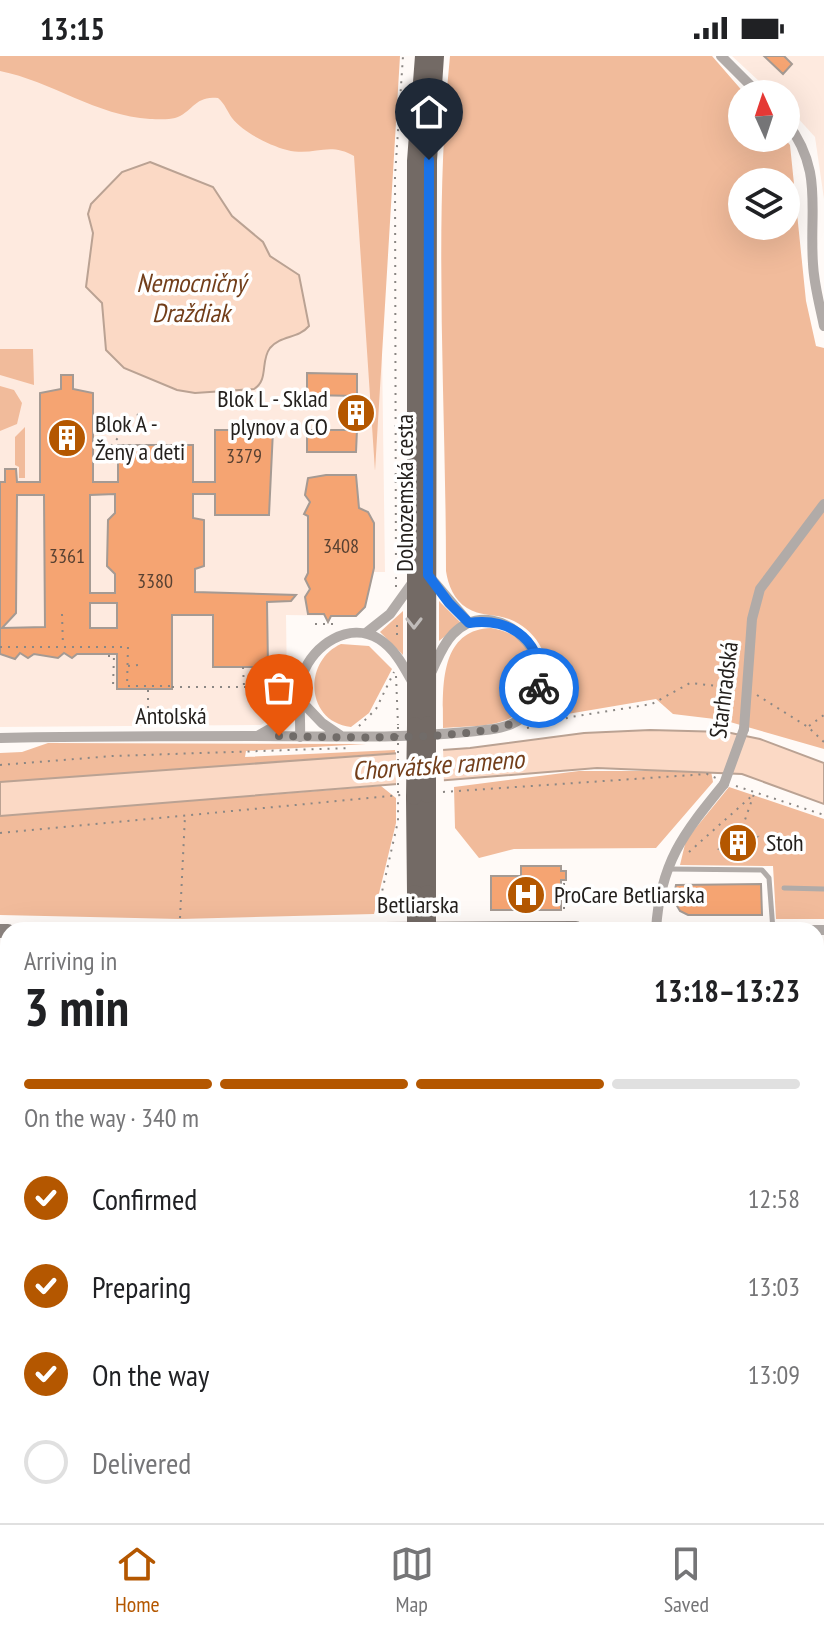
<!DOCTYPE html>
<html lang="en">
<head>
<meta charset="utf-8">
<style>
  :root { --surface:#fff; --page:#f2f2f2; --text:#202124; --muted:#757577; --line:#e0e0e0; --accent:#b45700 }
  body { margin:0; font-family:"PT Sans Narrow",sans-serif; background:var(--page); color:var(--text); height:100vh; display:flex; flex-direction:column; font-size:30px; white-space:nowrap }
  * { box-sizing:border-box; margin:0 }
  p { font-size:26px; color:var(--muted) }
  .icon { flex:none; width:44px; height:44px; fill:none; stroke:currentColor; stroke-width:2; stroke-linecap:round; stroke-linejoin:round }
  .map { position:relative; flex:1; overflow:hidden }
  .details { position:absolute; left:0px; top:866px; width:824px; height:602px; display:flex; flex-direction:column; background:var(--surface); border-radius:24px 24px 0 0; box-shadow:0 8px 32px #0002 }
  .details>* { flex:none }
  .needle { width:52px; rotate:357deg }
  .fabs { position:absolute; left:728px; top:24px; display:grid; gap:16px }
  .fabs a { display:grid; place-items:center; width:72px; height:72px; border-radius:50%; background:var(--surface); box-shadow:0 8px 32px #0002; font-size:40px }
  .pin { position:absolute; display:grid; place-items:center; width:68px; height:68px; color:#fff; margin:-82px -34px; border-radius:50% 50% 50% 0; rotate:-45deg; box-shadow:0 0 8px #0007 }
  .pin .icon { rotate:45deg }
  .courier { position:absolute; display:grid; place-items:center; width:80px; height:80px; margin:-40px; border:6px solid #1a73e8; border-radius:50%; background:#fff; color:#222; box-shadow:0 2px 10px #0007 }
  .overview em { font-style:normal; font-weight:800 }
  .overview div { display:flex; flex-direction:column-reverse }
  .overview { display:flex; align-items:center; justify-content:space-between; height:136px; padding:0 24px }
  h1 { font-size:52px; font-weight:800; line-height:60px }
  .bar { display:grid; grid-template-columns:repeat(4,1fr); gap:12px 8px; align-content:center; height:96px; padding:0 24px }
  .bar i { height:10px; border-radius:6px; background:var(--line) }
  .bar .active { background:var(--accent) }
  .bar p { grid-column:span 4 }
  ol { padding:0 24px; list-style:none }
  li { display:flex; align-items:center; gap:24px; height:88px }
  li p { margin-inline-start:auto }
  li .icon { padding:8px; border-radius:50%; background:var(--accent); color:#fff; stroke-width:4 }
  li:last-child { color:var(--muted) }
  li i { width:44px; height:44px; border:4px solid var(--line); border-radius:50% }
  .status { display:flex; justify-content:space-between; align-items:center; height:56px; padding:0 40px; background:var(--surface); direction:ltr }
  .status svg { height:22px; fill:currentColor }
  .tabs { display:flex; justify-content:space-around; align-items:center; height:112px; border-top:2px solid var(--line); background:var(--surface); font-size:22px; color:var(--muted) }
  .tabs a { display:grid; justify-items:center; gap:4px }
  .tabs .active { color:var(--accent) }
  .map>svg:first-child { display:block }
  .built { fill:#feeadf }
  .green { fill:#f1bb9b; fill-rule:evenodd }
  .water { fill:#fbd9c5; stroke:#baa293; stroke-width:2 }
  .pier { fill:#fffaf7 }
  .building { fill:#f5a472; stroke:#a59a93; stroke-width:2; fill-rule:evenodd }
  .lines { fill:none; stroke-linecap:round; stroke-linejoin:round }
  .path { stroke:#8b8784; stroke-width:2; stroke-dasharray:2 6; stroke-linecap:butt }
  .lane { stroke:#b1aba8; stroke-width:5 }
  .street { stroke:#b1aba8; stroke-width:10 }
  .secondary { stroke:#8d8581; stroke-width:14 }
  .primary { stroke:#736a65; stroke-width:16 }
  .path-bridge { stroke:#8b8784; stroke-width:2; stroke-dasharray:2 6; stroke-linecap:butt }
  .street-bridge { stroke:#b1aba8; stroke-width:10 }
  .primary-bridge { stroke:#736a65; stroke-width:16 }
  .oneway { stroke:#c0bcba }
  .done { stroke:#716c69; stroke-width:8; stroke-dasharray:0 14.4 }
  .route { stroke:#1a73e8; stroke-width:10 }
  .labels { text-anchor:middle; stroke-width:7; stroke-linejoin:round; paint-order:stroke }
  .number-label { font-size:20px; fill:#584132 }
  .poi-label { font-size:24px; fill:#24201d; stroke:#fff; text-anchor:start }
  .street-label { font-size:24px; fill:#24201d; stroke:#fff }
  .water-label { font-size:26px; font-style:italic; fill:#723e1a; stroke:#fff }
</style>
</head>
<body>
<div class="status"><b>13:15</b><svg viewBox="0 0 49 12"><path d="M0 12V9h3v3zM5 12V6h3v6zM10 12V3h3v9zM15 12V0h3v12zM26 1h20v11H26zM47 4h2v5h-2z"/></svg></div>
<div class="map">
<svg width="824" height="1467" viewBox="0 0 824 1467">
  <rect width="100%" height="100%" fill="#fffaf7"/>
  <path class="built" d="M0,0H378L385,516H374L365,551L356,561L348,558L345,560L286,559L287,631L281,653L261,669L0,671Z
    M732,0H824V143L815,81L786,49V38H773Z
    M0,1063H8V1189H0Z
    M0,1223H8V1389H0Z"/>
  <path class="green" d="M0,0H400L375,415L354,100C328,85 314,101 287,94C269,89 244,77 232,62C227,55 225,48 218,42C195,39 193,56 175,62C168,64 156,63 150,63C97,60 51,25 0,15Z
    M450,0H712L745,38H742V82H784L790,89L806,245L816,290L824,292V693L723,664L673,658L656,643L538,663C558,627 550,579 509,563C496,558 479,560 467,552C454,544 448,529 446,515C446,344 433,171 450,0ZM742,126H786V170H742Z
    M0,293H33L34,329L0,319Z
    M0,330L14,334L22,347L17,368L0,375Z
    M25,371V422H19V411L15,409V381Z
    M439,545L461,567L439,585Z
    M403,555V599L380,576Z
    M491,572C501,574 512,577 520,584C539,602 540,641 517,658C498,672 467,670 443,672C443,634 438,574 491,572Z
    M341,588L369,590L392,613L369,657L351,671C305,666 303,605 341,588Z
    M48,687L366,688L246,695L245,701L395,694V697L0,726V697L22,696Z
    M579,715H711L713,726L656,792L514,793L479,802L455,772L454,731Z
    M381,730L396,742V767L374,858L180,863L0,859V760Z
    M729,731L824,763V863H776L773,810L680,809L686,784Z
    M816,1132H824V1467H448V1460H816Z"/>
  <path class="water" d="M150,106L213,131L232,160L263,186L270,200L299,219L309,270C298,283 281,279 270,292C260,305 269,324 254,333L195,337L177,334L124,312L106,294L102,247L86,231L93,177L88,158L91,148L122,116Z
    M650,674L726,676L760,683L824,707V748L742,718L597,712L0,760V726L470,692L584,677Z"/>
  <path class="pier" d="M443,690L444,729L396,733V693Z"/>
  <path class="building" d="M764,0H784L792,8L783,18Z
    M307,317L357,318V340L307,339Z
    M61,319H73V333L93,337V426H118V389H193V426H215V374H273L269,459H215V438H193V462L204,464V510L195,513V536L296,539L291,545L267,546L268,611H213V559H172V633H117V598H77L72,602L64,597L58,602L34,598L28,602L20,597L15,603L0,598V426H5V413H16L17,426H40V337L61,333ZM115,438V457L108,464L107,510L115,518V537H90V439ZM17,439H44L45,571L2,572L16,557ZM90,547H117V572H90Z
    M307,374H357L356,396H307Z
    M326,419H356L359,452L368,456L374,467V512L365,551L356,560H331L328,566L324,558H308L305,541L310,533L305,523L308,517V460L304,458L310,446L305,439L308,422Z
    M727,778L745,782L757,781L740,796L729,797L719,793L726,789Z
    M521,810H561V815H566V824H561V854H491V820H521Z
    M761,828L762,859H688L680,855L673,843L676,829Z"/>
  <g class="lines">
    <path class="path" d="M111,390L142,354
      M396,531L395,120L403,0
      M62,558L63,590
      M315,568H338
      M397,569V583
      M0,591H128L127,630H171
      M108,600H114L113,630H117
      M128,610L139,609
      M243,611L244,630
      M396,620L398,669
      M172,631H290
      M757,639L808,671L824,686
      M148,668V633
      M359,670L376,653L394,616
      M809,670L824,659
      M527,672L571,661L652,648L690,627L736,632
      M0,709L113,700L350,692
      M736,730L824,759
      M443,736L707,718L716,722
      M0,777L401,739
      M689,796L754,738L739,781
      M564,827V856
      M377,858L398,765V742
      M180,862L185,760
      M816,917H824
      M0,983H8
      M0,1002H8
      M0,1099H8
      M0,1213L8,1208
      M0,1231H8
      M0,1403H8
      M356,1460V1465L369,1464V1467
      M512,1460L540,1466
      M0,1462L200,1461L211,1467"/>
    <path class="lane" d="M669,813L762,814L769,822L773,874
      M784,832L824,833"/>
    <path class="street" d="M721,0L759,38
      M786,65C824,115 809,151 813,208C814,229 820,250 824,270
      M429,520L469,567
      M366,577L390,558L413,526
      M301,645L322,667L341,680
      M744,673L752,563L760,533L824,448
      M259,679L280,667L301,645
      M300,681C301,661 297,637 303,618C313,589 349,565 379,583C395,593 404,611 413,627
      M0,682C85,680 169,680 254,680C325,680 395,683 466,676C485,674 508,674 523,661C577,619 501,529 453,578C443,588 438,602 432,615
      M576,872L651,874
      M656,874C660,807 683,778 724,728
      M802,874H824
      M0,940H8
      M0,1050H7
      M816,1057H824
      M338,1460V1467"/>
    <path class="secondary" d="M185,874L576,872
      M0,875H8"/>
    <path class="primary" d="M428,668L429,104L436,0
      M415,669V105L423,0
      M428,739V837
      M414,741L415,837
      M415,1460V1467
      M433,1460V1467"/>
    <path class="path-bridge" d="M398,671V742"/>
    <path class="street-bridge" d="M724,728L744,673"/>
    <path class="primary-bridge" d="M428,739V668
      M414,741L415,669
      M415,837V874
      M428,874V837"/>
  </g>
  <defs><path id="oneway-chevron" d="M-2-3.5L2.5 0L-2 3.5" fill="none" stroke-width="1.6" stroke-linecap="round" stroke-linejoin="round" transform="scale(2)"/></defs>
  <use class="oneway" href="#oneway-chevron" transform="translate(414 567) rotate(90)"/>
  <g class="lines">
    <path class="done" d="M279,680C328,681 484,687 521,663C532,656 536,644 539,632"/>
    <path class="route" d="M429,104L428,519L449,547L469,567C512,560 546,588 539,632"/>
  </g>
  <defs>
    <symbol id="building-disc" viewBox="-11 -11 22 22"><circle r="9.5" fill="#b45700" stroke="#fff"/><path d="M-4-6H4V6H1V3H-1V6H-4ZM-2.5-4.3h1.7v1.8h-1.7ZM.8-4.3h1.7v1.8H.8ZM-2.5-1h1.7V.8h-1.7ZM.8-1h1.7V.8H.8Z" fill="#fff"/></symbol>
    <symbol id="hospital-disc" viewBox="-11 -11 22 22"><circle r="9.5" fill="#b45700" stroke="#fff"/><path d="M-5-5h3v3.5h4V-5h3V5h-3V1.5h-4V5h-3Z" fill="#fff"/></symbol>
  </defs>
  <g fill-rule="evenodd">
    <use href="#building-disc" x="334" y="335" width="44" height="44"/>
    <use href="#building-disc" x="45" y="360" width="44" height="44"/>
    <use href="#building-disc" x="716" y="765" width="44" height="44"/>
    <use href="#hospital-disc" x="504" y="817" width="44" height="44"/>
  </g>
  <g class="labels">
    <g class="number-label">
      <text x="244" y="407">3379</text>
      <text x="341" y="497">3408</text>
      <text x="67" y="507">3361</text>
      <text x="155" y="532">3380</text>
    </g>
    <g class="poi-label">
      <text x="328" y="351" text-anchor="end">Blok L - Sklad<tspan x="328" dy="28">plynov a CO</tspan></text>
      <text x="95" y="376">Blok A -<tspan x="95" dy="28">Ženy a deti</tspan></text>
      <text x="766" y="795">Stoh</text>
      <text x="554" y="847">ProCare Betliarska</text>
    </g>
    <g class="street-label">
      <text transform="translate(405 437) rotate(-90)" y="8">Dolnozemská cesta</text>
      <text transform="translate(724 634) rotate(-83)" y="8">Starhradská</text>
      <text x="171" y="668">Antolská</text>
      <text x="418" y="857">Betliarska</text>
    </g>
    <g class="water-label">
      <text x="191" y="236">Nemocničný<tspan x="191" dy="30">Draždiak</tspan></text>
      <text transform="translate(438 709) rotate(-4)" y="9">Chorvátske rameno</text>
    </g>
  </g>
</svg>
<div class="fabs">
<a><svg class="needle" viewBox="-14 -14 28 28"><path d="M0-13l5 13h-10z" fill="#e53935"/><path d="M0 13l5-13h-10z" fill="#757577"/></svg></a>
<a><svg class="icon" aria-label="layers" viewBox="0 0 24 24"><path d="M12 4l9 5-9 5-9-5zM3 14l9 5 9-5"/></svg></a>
</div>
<div class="pin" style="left:279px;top:680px;background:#ea580c"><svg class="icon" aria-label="bag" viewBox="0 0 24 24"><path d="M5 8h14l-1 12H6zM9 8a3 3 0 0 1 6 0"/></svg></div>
<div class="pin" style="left:429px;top:104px;background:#1f2937"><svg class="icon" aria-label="home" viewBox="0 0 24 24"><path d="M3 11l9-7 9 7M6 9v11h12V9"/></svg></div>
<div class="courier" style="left:539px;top:632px"><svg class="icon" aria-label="bike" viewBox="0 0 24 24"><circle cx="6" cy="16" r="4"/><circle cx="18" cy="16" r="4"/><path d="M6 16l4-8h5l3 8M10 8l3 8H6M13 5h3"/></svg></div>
<section class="details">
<div class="overview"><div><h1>3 min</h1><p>Arriving in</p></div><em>13:18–13:23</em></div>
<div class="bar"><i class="active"></i><i class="active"></i><i class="active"></i><i></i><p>On the way · 340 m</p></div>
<ol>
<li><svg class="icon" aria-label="check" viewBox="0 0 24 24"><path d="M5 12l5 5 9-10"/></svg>Confirmed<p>12:58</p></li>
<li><svg class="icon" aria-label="check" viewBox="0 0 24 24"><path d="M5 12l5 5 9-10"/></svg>Preparing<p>13:03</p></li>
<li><svg class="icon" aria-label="check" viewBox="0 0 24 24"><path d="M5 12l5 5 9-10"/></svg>On the way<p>13:09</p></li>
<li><i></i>Delivered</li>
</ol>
</section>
</div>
<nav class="tabs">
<a class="active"><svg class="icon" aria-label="home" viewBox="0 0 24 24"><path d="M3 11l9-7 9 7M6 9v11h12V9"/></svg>Home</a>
<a><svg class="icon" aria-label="map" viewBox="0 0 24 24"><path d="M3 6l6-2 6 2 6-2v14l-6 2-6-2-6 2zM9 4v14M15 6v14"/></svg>Map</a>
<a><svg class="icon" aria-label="saved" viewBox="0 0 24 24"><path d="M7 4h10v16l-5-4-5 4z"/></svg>Saved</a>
</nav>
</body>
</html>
